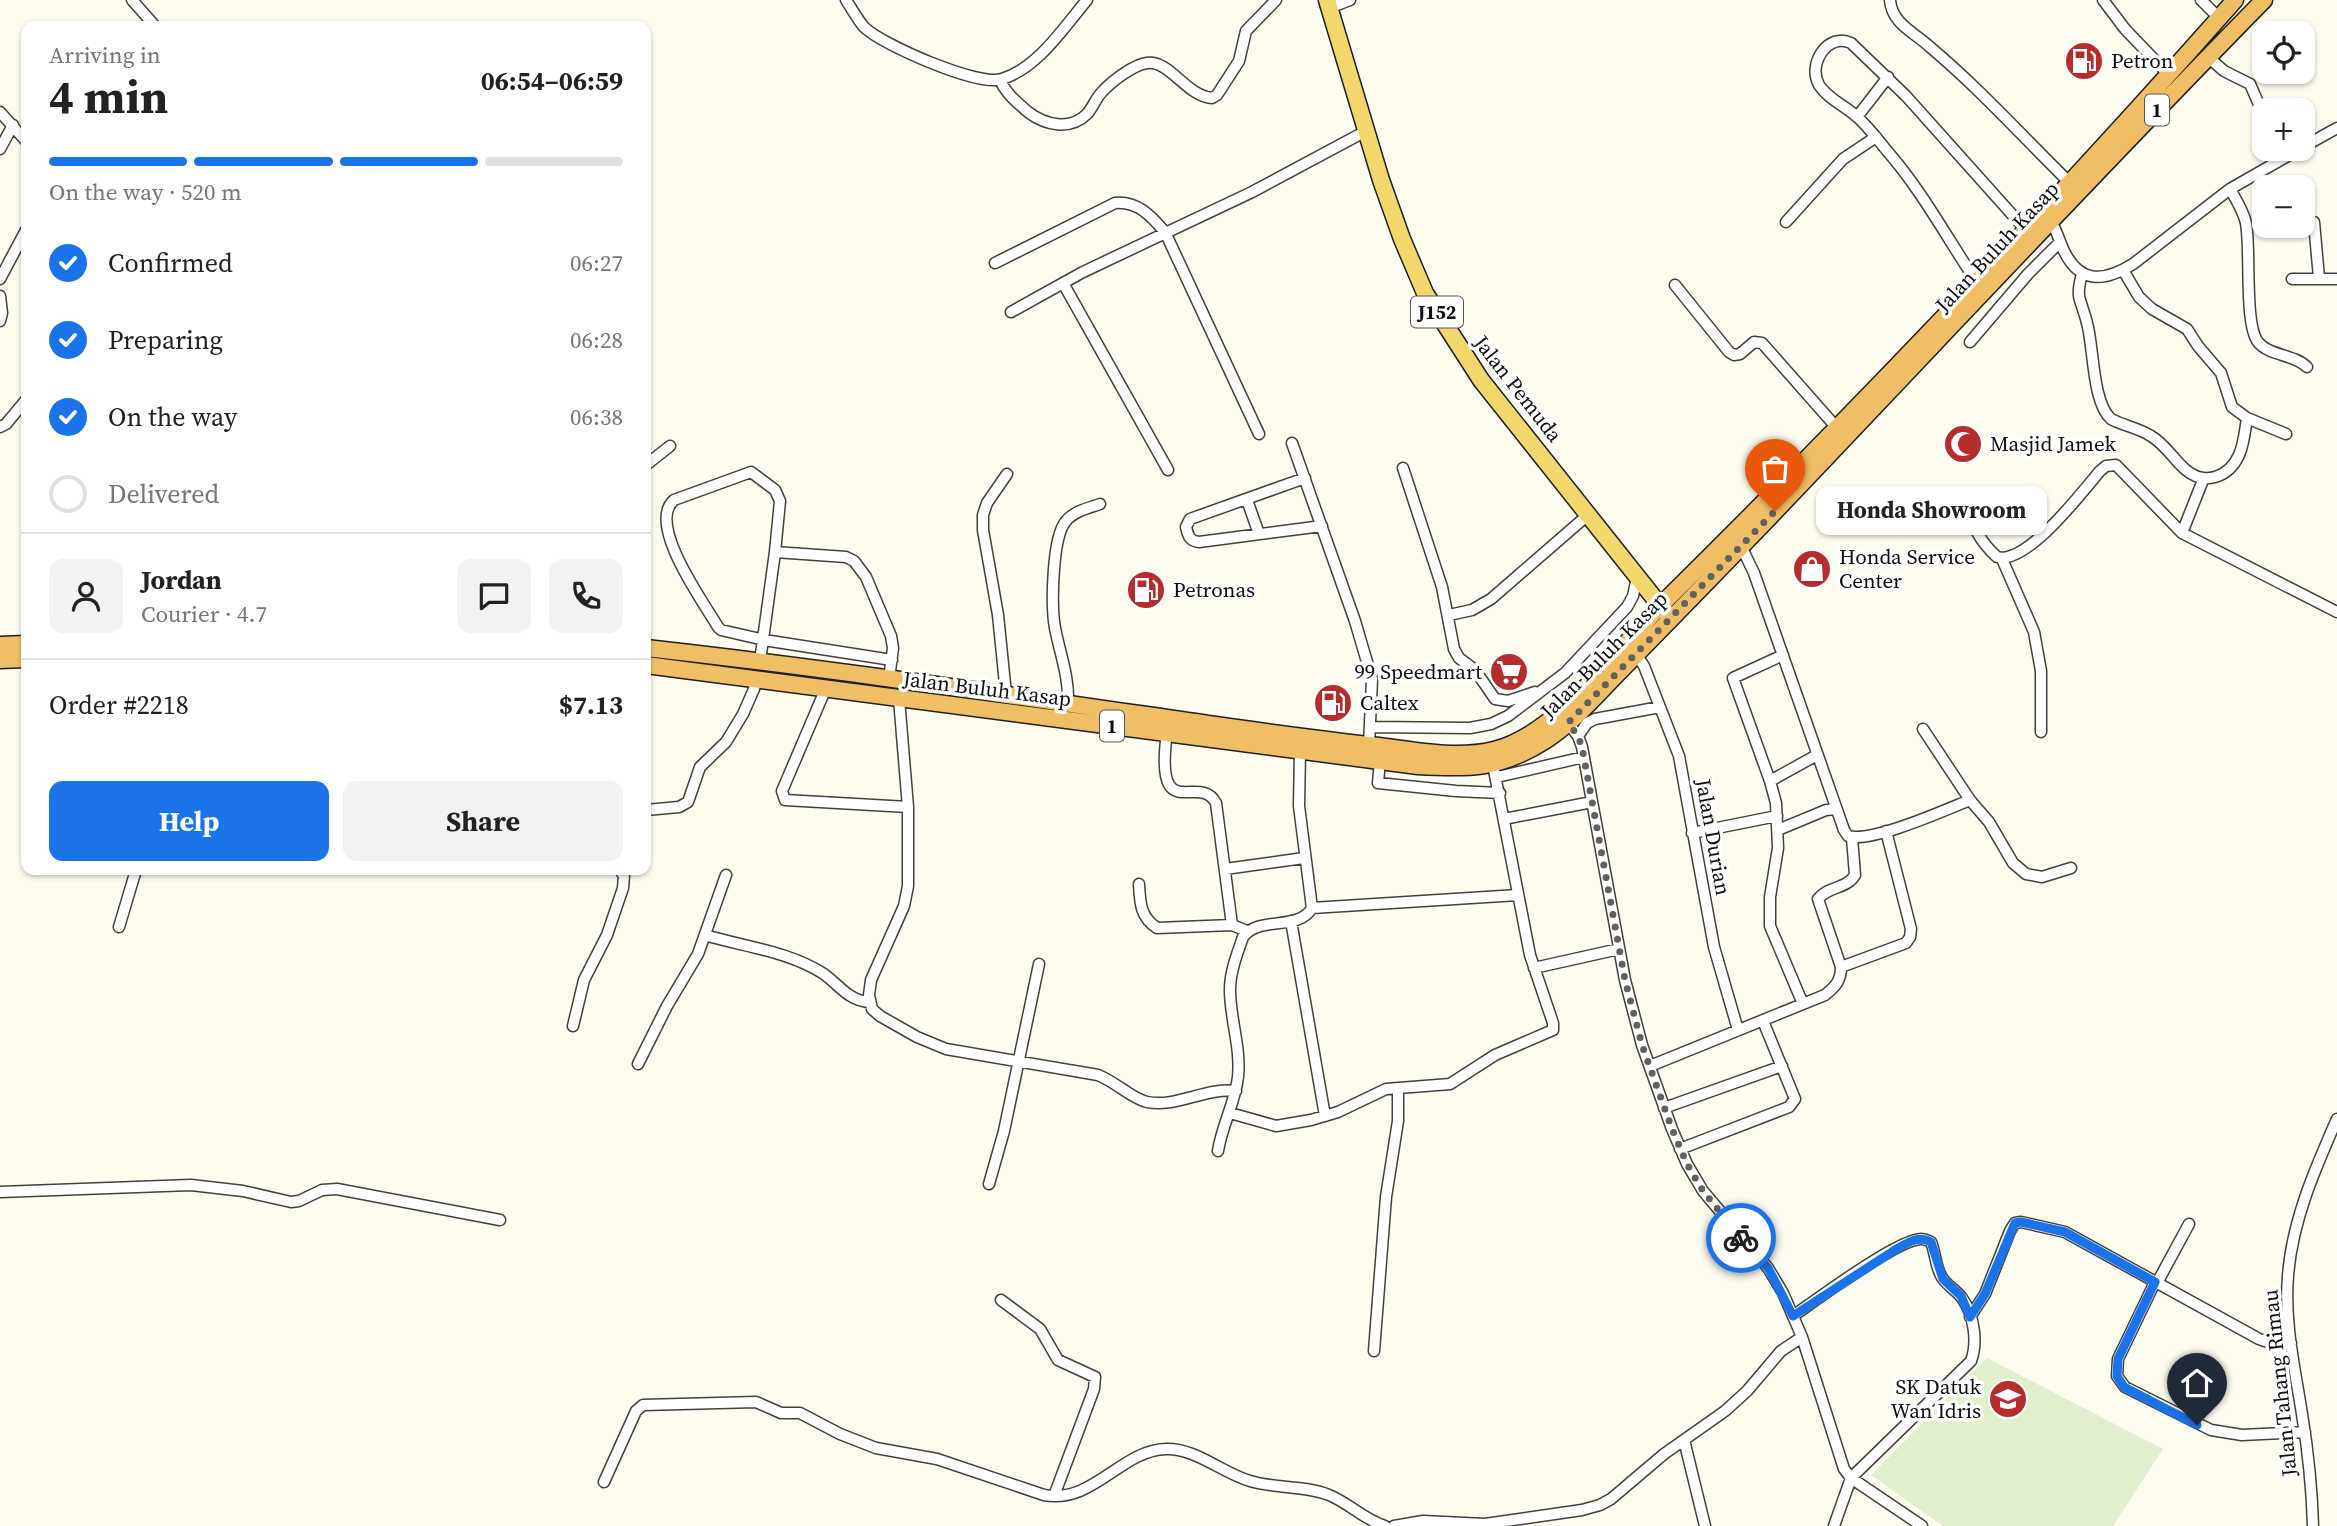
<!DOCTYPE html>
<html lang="en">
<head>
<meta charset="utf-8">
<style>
  :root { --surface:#fff; --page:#f2f2f2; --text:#222; --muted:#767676; --line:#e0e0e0; --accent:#1a73e8 }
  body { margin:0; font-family:"Source Serif 4",serif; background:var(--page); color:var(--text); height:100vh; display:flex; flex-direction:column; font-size:26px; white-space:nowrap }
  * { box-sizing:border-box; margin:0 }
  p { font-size:23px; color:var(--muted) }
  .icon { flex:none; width:38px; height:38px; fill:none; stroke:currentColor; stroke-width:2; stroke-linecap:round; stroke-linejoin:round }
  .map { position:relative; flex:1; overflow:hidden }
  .side { position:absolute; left:21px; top:21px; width:630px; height:854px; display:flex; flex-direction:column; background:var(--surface); border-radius:14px; box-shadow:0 2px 5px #0004 }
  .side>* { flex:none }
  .tools { position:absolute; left:2252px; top:21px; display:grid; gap:14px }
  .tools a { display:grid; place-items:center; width:63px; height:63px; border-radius:14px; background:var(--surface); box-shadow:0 2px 5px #0004; font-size:35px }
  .pin { position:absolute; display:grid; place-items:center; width:60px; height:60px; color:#fff; margin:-72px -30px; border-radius:50% 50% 50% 0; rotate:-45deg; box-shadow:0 0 7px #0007 }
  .pin .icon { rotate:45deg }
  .courier { position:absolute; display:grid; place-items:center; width:70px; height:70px; margin:-35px; border:5px solid #1a73e8; border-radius:50%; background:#fff; color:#222; box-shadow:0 2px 9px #0007 }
  .bubble { position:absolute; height:49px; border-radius:14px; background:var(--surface); box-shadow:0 2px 5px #0004; font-size:23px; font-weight:700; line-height:49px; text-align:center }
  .summary em { font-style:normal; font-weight:700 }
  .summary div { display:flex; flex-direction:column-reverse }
  .summary { display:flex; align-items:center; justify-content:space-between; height:119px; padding:0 28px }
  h1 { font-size:46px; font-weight:700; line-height:52px }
  .bar { display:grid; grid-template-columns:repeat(4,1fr); gap:10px 7px; align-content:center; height:84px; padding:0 28px }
  .bar i { height:9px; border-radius:5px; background:var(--line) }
  .bar .selected { background:var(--accent) }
  .bar p { grid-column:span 4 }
  .line { display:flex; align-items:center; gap:18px; padding:0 28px; border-top:2px solid var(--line) }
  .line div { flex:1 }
  .round { display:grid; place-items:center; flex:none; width:74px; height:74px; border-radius:14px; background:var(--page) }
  ol { padding:0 28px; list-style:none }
  li { display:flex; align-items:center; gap:21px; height:77px }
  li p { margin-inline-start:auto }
  li .icon { padding:7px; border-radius:50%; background:var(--accent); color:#fff; stroke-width:4 }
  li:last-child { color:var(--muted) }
  li i { width:38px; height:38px; border:4px solid var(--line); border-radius:50% }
  .action { display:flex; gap:14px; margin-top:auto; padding:14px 28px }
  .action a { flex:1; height:80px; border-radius:14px; background:var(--accent); color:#fff; font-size:28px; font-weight:700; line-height:80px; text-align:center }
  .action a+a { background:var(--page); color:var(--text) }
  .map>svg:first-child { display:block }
  .pitch { fill:#e1efcc }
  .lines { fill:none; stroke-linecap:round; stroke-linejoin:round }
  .minor-casing { stroke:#414141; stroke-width:13 }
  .primary-casing { stroke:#1f1f1f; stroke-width:19 }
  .trunk-casing { stroke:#1f1f1f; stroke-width:19 }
  .minor { stroke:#fff; stroke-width:10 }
  .primary { stroke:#f2d86c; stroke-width:16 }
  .trunk { stroke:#f0bf65; stroke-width:16 }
  .done { stroke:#62615d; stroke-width:7; stroke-dasharray:0 12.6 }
  .route { stroke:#1a73e8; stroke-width:9 }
  .labels { text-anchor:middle; stroke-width:7; stroke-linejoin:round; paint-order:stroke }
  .shield { fill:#fff; stroke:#565656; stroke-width:2 }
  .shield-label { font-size:19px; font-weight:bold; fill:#0e0e0e }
  .poi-label { font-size:21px; fill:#0e0e0e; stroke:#fff; text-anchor:start }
  .street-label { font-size:21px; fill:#0e0e0e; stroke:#fff }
</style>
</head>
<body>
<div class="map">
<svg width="2337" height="1526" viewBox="0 0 2337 1526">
  <rect width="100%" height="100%" fill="#fefcef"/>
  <path class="pitch" d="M1987,1358L2163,1449L2113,1526H1943L1871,1475Z"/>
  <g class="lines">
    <defs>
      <path id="minor" d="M132,0L155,26
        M846,0C852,9 857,19 864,27C882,45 979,87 1002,79C1038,68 1064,27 1087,0
        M1890,0C1892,24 1914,32 1930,47C1980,89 2023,137 2069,182
        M2103,0L2125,29L2168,74
        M2201,0L2219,18
        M1329,8L1350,0
        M2208,57L2224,71L2250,84L2264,116
        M1000,80C1006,94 1017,102 1028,112C1045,125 1070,131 1087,114C1093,107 1096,98 1102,92C1112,81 1133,65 1147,63C1170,60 1186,96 1212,98L1217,95L1239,61L1246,31L1276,0
        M0,112L26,141
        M1857,117L1888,77
        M2303,147L2337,128
        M0,149L13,125
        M2230,189C2236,200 2243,210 2246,223C2251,250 2244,324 2258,342C2269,356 2294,354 2307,367
        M2050,220C2057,230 2059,241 2064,251C2080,284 2104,282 2133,264L2230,189L2300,149
        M1786,222L1843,159L1876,137
        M2314,222L2319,278
        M995,263L1115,203C1138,201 1151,216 1165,232L1259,434
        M2123,270L2139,297L2152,309L2187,329L2198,346L2221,373L2232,407L2247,418L2286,434
        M2082,274C2080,282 2078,288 2079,296C2081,305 2085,314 2087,323C2094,348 2092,402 2111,419C2124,426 2139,428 2151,436C2165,444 2174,460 2186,470C2205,486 2229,477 2239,455C2244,444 2245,430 2247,418
        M0,279L26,230
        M2292,279H2337
        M1976,281C1947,238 1922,191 1888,152C1878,140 1868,126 1856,116C1844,105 1828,99 1819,85C1807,64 1828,32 1851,43L1906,96L2025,229
        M1063,283L1168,470
        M1675,285L1729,352L1734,355L1740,354L1754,342L1762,343L1837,428
        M0,296L2,313L0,321
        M1011,312L1083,272L1252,192L1366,131
        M1970,342L2028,274L2060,242
        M0,427L6,424L26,400
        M1292,443L1355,621L1372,679L1369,745
        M646,465L670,446
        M1403,468L1442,587L1454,649L1459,658L1475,670L1495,699L1508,701L1535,692
        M1305,478L1190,519L1186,527C1188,535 1189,541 1199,542L1322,526
        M1247,500L1259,534
        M1972,512C1972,530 1984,545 1997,557C2027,565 2082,492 2100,471L2106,466L2116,465L2182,533L2337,612
        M2182,533L2203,480
        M1741,546L1754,573L1844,830L1848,836C1872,843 1945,810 1970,800
        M775,552L846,557L854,561L866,577L891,636L893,648L889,679
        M2002,559L2034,632L2041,671V732
        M1449,615L1472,610L1491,599L1589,514
        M1636,654L1644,666L1679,756L1714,947L1738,1030
        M1783,655L1733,678L1770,781L1776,803L1778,848L1770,897V926L1803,1004
        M760,661L775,552L780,501L775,490L751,472L674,500C646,524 704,603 718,627L721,630L764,640L892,660
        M826,688L782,791L785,800L908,807
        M1006,694L998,615L983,530V515L987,503L1007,474
        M899,699L908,807V886L904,906L871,980L869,995L872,1009L880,1016L917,1037L946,1049L1098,1075C1116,1082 1132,1099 1147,1102C1177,1108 1206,1087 1236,1091
        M1068,703C1069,676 1060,654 1055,628C1051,606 1052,537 1066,521C1074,511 1089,508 1100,504
        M1566,720L1578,736L1582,747L1625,980L1642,1045L1672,1129L1687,1164L1703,1191L1768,1268L1783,1293L1802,1337L1844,1469L1851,1478L1922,1526
        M1371,727L1470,728L1491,724L1508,716L1565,673L1627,607L1633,596L1637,577
        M1923,729L1970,800L1989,822L2013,863L2026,874L2042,877L2071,868
        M1167,732C1154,829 1199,771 1216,803L1232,925
        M1578,736L1587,723L1595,719L1660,707
        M1300,750L1299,806L1312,908
        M1380,760L1378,783L1456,791L1500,793
        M1497,777L1584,757
        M1770,781L1817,755
        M646,810L679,807L688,802L700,767L726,742L743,714L754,689L756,679
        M1504,819L1592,802
        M1778,830L1826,810L1836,809
        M1692,833L1777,816
        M1225,869L1304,858
        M1139,884C1140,902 1140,917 1157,928L1232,925L1247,931
        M1291,921L1325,1116
        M119,927L136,870
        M705,935C745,947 788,951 824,974C839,985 849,1001 869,1002
        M1841,967L1818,899C1828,886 1847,889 1855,875L1852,838
        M1534,968L1619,949
        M573,1026L584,980L607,935L623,888L624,876L620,870
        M638,1064L667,1006L698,954L726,875
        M1650,1066L1825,995C1835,987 1841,981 1841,967L1906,943L1910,937L1911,929L1886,831
        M1664,1108L1782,1066
        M1230,1113L1276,1126L1311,1120L1338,1112L1386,1089L1450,1084L1495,1055L1553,1030V1023L1530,955L1493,765
        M1680,1149L1789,1107L1795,1099L1763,1021
        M1218,1151C1222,1125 1235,1103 1238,1077C1241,1047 1230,1019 1230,990C1230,972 1237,954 1243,937C1259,915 1298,932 1312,908L1518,895
        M989,1184L1004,1131L1039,964
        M0,1192L191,1185L243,1191L291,1202L299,1201L322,1190L337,1189L500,1220
        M2155,1282L2118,1359L2117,1376L2125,1387L2211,1430L2242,1435L2305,1432
        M2157,1283L2189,1224
        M1001,1300L1040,1329L1058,1360L1095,1377L1094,1389L1054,1496
        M1793,1316C1816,1300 1898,1239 1921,1239C1926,1239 1927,1240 1931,1242C1936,1254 1935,1268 1943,1279C1948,1286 1957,1291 1962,1298C1974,1315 1978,1342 1971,1361L1851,1478L1834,1526
        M1970,1317L1985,1294L2010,1231L2015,1223L2021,1222L2065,1232L2259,1339L2271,1343H2291
        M1374,1351L1386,1197L1398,1121V1089
        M1684,1440L1705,1526
        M604,1482L636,1411L643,1405L756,1402L781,1413H800L840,1434L876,1448L937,1459L1044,1495C1094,1504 1121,1450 1166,1449C1196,1448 1222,1473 1250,1481C1276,1489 1305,1485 1329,1495C1349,1503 1364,1520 1385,1526
        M1394,1526L1423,1521L1485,1524L1582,1510L1600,1505L1611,1499L1664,1454L1725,1411L1747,1391L1781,1351L1802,1337
        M2313,1526C2312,1489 2308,1451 2302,1414C2295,1369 2284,1322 2288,1276C2292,1221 2315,1169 2337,1119"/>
      <path id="primary" d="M1327,0L1381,180L1402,239L1425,293L1481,380L1670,618"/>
      <path id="trunk" d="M0,645L26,644
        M646,648C834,669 1021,697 1208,724C1265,732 1322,740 1379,746C1417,751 1457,759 1494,750C1559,734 1620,646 1666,600C1862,406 2053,206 2235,0
        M0,660L26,659
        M646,665L1418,766C1470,769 1501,769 1546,740C1575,721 1599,692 1623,668C1670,620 1716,573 1762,525C1929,350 2094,173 2264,0"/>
    </defs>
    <use href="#minor" class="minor-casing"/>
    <use href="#primary" class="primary-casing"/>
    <use href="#trunk" class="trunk-casing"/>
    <use href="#minor" class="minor"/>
    <use href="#primary" class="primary"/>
    <use href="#trunk" class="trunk"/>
  </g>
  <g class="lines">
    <path class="done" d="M1741,1238L1703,1191L1687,1164L1672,1129L1642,1045L1625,980L1582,747L1578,736L1568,723L1775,511"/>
    <path class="route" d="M1741,1238L1768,1268L1793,1316L1895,1250C1907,1243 1918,1235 1931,1242L1943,1279L1961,1296L1970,1317L1985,1294L2015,1223L2021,1222L2065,1232L2155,1282L2118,1359L2117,1376L2124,1387L2197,1425"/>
  </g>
  <defs>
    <symbol id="fuel-disc" viewBox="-11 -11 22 22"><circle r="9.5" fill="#b72c2c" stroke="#fff"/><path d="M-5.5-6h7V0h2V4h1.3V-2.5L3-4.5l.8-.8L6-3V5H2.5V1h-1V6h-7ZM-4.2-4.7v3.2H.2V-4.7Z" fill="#fff"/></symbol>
    <symbol id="mosque-disc" viewBox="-11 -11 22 22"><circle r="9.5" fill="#b72c2c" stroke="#fff"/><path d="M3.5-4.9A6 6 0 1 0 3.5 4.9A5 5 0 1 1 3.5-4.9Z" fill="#fff"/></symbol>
    <symbol id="shop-disc" viewBox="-11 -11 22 22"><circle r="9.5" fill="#b72c2c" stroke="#fff"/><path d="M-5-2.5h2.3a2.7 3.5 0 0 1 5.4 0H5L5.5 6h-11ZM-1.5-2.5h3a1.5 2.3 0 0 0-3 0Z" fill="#fff"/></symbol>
    <symbol id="supermarket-disc" viewBox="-11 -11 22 22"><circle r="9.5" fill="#b72c2c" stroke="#fff"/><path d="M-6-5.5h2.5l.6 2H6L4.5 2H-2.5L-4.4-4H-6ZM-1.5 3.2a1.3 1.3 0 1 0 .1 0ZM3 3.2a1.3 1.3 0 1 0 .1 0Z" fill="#fff"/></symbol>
    <symbol id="school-disc" viewBox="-11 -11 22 22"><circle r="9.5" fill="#b72c2c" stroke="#fff"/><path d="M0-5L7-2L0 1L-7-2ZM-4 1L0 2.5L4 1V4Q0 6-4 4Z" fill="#fff"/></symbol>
  </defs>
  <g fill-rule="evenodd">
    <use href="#fuel-disc" x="2062" y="39" width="44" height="44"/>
    <use href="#mosque-disc" x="1941" y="422" width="44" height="44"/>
    <use href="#shop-disc" x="1790" y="547" width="44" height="44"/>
    <use href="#fuel-disc" x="1124" y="568" width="44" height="44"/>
    <use href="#supermarket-disc" x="1487" y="650" width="44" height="44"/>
    <use href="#fuel-disc" x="1311" y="681" width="44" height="44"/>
    <use href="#school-disc" x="1986" y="1377" width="44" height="44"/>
  </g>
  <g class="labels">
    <g class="shield">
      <rect x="2145" y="94.5" width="24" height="31" rx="5"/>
      <rect x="1411" y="296.5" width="52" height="31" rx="5"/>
      <rect x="1100" y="710.5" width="24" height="31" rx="5"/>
    </g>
    <g class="shield-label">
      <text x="2157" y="117">1</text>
      <text x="1437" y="319">J152</text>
      <text x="1112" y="733">1</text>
    </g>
    <g class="poi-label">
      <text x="2111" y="68">Petron</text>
      <text x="1990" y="451">Masjid Jamek</text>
      <text x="1839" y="564">Honda Service<tspan x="1839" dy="24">Center</tspan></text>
      <text x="1173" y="597">Petronas</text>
      <text x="1482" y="679" text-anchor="end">99 Speedmart</text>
      <text x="1360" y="710">Caltex</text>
      <text x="1981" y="1394" text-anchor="end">SK Datuk<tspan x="1981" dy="24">Wan Idris</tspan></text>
    </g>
    <g class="street-label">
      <text transform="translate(1997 247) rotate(-47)" y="7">Jalan Buluh Kasap</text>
      <text transform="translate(1518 389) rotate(52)" y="7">Jalan Pemuda</text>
      <text transform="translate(1604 655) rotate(-45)" y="7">Jalan Buluh Kasap</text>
      <text transform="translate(987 689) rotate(7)" y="7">Jalan Buluh Kasap</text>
      <text transform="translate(1713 837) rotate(80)" y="7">Jalan Durian</text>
      <text transform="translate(2280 1383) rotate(-96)" y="7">Jalan Tahang Rimau</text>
    </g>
  </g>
</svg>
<div class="tools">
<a><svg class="icon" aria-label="locate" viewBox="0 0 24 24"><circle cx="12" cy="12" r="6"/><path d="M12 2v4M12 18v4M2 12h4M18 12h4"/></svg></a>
<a>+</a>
<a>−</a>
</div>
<div class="pin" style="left:1775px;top:511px;background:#ea580c"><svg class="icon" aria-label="bag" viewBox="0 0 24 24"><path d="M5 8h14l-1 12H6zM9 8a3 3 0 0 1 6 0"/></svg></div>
<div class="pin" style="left:2197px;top:1425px;background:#1f2937"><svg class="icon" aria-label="home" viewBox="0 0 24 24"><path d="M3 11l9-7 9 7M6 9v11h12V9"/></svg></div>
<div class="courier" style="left:1741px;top:1238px"><svg class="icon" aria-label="bike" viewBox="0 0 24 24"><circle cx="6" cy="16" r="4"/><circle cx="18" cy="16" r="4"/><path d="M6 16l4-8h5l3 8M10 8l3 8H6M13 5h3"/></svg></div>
<div class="bubble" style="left:1816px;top:486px;width:231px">Honda Showroom</div>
<section class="side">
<div class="summary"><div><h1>4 min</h1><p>Arriving in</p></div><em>06:54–06:59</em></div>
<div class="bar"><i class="selected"></i><i class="selected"></i><i class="selected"></i><i></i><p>On the way · 520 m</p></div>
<ol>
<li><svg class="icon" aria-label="check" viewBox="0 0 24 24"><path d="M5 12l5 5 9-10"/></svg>Confirmed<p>06:27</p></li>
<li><svg class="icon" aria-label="check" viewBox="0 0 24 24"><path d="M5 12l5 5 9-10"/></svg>Preparing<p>06:28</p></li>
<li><svg class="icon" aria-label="check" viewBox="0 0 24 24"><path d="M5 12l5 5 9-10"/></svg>On the way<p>06:38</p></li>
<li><i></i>Delivered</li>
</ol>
<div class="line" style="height:126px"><a class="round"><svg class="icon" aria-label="person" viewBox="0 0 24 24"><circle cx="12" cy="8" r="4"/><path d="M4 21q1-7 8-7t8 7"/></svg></a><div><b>Jordan</b><p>Courier · 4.7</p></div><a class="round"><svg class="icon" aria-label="chat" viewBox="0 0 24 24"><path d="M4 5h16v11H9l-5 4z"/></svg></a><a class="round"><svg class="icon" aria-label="phone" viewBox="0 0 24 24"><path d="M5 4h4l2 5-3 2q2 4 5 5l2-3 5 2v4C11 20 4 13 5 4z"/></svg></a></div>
<div class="line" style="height:91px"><div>Order #2218</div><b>$7.13</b></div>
<div class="action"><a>Help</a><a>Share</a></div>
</section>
</div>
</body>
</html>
